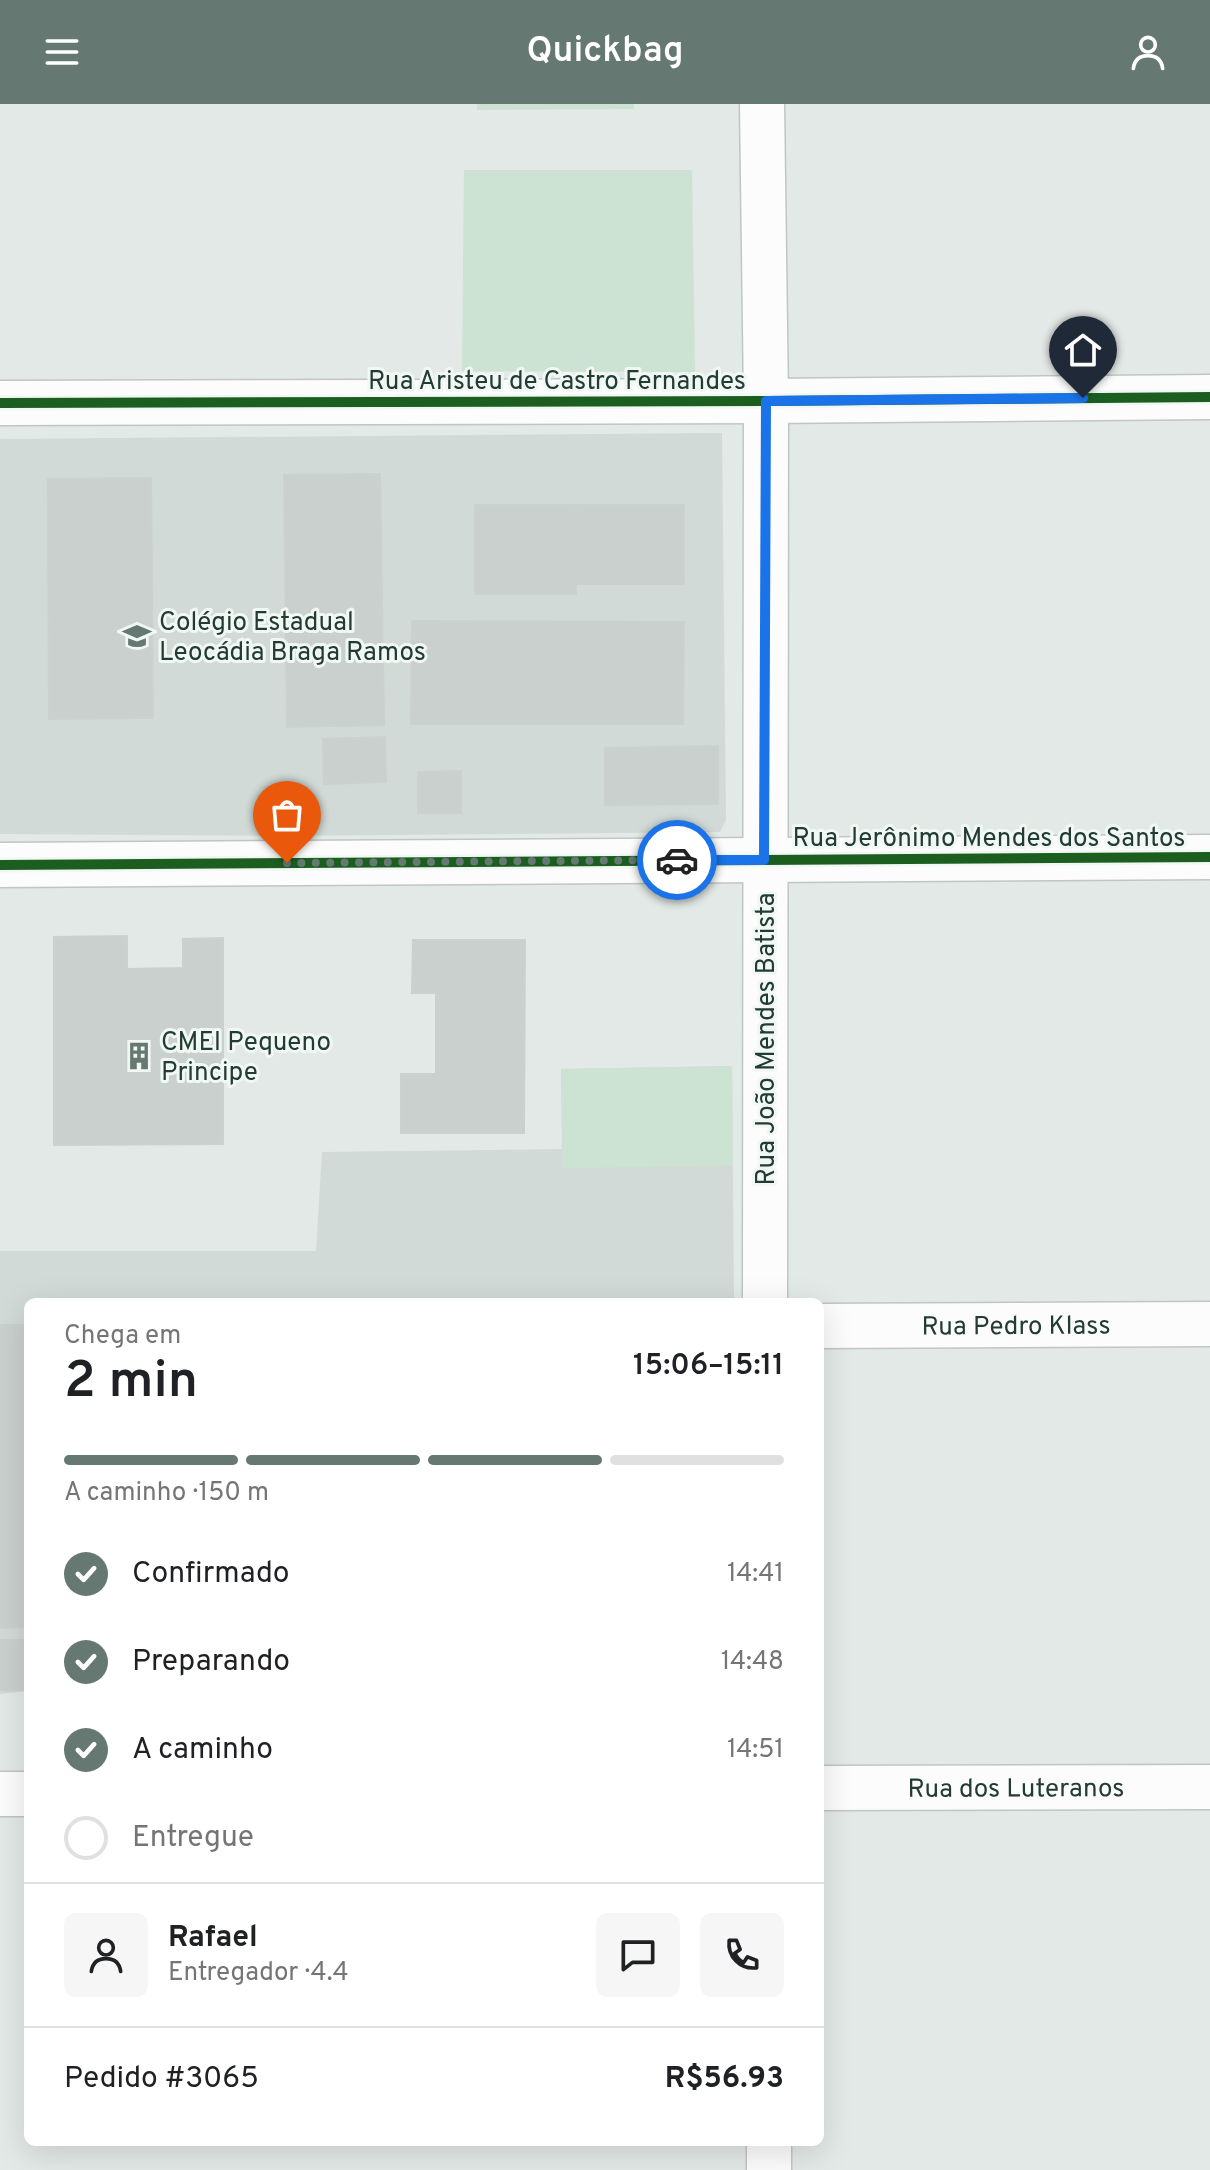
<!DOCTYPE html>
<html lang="pt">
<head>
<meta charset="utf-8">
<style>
  :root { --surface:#fff; --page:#f6f6f6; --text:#202124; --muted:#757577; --line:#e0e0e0; --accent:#667872 }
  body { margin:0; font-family:Overpass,sans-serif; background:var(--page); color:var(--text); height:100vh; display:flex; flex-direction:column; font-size:30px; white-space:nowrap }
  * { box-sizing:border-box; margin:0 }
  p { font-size:26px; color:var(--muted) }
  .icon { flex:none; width:44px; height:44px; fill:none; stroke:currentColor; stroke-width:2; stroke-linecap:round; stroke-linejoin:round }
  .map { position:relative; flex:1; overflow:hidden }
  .sheet { position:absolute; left:24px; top:1194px; width:800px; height:848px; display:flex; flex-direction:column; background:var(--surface); border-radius:12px; box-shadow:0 8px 32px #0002 }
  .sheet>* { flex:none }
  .pin { position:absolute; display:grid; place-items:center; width:68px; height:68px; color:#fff; margin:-82px -34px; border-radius:50% 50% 50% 0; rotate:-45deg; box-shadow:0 0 8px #0007 }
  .pin .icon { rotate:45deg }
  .courier { position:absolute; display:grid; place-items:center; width:80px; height:80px; margin:-40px; border:6px solid #1a73e8; border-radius:50%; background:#fff; color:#222; box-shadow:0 2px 10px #0007 }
  .headline em { font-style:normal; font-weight:600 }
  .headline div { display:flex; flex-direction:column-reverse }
  .headline { display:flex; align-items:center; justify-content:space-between; height:136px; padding:0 40px }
  h1 { font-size:52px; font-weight:600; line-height:60px }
  .bar { display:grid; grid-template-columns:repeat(4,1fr); gap:12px 8px; align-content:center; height:96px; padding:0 40px }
  .bar i { height:10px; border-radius:6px; background:var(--line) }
  .bar .active { background:var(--accent) }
  .bar p { grid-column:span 4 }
  .line { display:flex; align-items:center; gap:20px; padding:0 40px; border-top:2px solid var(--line) }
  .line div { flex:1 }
  .round { display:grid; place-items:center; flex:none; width:84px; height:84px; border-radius:12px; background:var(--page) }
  ol { padding:0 40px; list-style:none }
  li { display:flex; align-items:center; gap:24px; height:88px }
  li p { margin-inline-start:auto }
  li .icon { padding:8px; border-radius:50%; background:var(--accent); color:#fff; stroke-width:4 }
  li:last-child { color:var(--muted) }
  li i { width:44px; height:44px; border:4px solid var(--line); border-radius:50% }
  header { display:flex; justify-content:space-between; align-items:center; height:104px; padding:0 40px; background:var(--accent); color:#fff; font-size:36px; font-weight:600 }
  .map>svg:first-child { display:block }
  .built { fill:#d1dad6 }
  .green { fill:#cce2d3 }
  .building { fill:#cad0cd; stroke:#ccd1cf; stroke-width:2 }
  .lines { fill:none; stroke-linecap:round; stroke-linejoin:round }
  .street-casing { stroke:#c0c6c3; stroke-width:47 }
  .secondary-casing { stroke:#bfc6c3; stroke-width:47 }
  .street { stroke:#fbfcfb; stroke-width:44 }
  .secondary { stroke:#fbfcfb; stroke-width:44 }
  .cycleway-casing { stroke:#f1f8f4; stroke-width:15 }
  .cycleway { stroke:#1b5e20; stroke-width:10 }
  .done { stroke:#667872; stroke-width:8; stroke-dasharray:0 14.4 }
  .route { stroke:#1a73e8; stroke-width:10 }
  .labels { text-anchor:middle; stroke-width:6; stroke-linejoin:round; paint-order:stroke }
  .street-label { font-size:26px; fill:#223b34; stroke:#f1f8f4 }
  .poi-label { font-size:26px; fill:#223b34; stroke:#f1f8f4; text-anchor:start }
</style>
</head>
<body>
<header><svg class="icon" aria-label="menu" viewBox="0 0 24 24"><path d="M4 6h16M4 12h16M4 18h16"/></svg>Quickbag<svg class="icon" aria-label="person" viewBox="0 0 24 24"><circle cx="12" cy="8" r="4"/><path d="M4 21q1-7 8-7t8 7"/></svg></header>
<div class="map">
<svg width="1210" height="2066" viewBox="0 0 1210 2066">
  <rect width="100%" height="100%" fill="#e3e9e6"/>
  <path class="built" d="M722,329L726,716L720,728L276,732L0,730V335Z
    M732,962L734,1198H28V1587L0,1590V1147H316L322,1048L562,1045L561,965Z"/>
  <path class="green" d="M477,0H634V5L477,6Z
    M464,66H692L695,268L462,267Z
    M732,962L733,1062L563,1064L561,965Z"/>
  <path class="building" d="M380,370L384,621L287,623L284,371Z
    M151,374L153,614L49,615L48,375Z
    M475,401H576V490H475Z
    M576,401H684V480H576Z
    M412,517L684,518L683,620H411Z
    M385,633L386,678L324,680L323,635Z
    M718,642V700L605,701V644Z
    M461,667V709H418V668Z
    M127,832V865L183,864V835L223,834V1040L54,1041V833Z
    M413,836H525L524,1029H401V970H436V889H412Z
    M0,1221H28V1523L0,1524Z
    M0,1536H28V1586H0Z"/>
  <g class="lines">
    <defs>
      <g id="street">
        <path d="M0,299L766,297L1210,293"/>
        <path d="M0,761L1210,753"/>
        <path id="s1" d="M820,1222L1210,1220"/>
        <path id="s2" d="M820,1684L1210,1683"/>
        <path d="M0,1690H28"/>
      </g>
      <path id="secondary" d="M762,0L766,297L765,1198
        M769,2038V2066"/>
    </defs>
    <use href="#street" class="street-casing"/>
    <use href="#secondary" class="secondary-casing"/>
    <use href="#street" class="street"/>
    <use href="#secondary" class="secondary"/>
    <defs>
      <path id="cycleway" d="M0,299L766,297L1210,293
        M0,761L1210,753"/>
    </defs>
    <use href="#cycleway" class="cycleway-casing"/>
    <use href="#cycleway" class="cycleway"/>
  </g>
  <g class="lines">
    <path class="done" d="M287,759L677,756"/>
    <path class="route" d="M677,756H764L766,297L1083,294"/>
  </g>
  <defs>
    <symbol id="school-bare" viewBox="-9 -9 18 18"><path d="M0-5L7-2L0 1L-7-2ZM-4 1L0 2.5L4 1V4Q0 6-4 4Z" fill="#667872" stroke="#f1f8f4" stroke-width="2.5" paint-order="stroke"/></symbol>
    <symbol id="building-bare" viewBox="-9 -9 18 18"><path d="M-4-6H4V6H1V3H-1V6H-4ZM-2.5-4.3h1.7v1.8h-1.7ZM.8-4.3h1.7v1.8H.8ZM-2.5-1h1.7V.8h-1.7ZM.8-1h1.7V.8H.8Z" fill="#667872" stroke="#f1f8f4" stroke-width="2.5" paint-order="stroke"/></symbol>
  </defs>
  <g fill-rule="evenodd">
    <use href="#school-bare" x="117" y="512" width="40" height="40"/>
    <use href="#building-bare" x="119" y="932" width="40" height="40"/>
  </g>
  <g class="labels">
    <g class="street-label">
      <text x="557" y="285">Rua Aristeu de Castro Fernandes</text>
      <text x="989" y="742">Rua Jerônimo Mendes dos Santos</text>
      <text transform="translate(765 935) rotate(-90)" y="9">Rua João Mendes Batista</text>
      <text dy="9" stroke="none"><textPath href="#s1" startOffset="196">Rua Pedro Klass</textPath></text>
      <text dy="9" stroke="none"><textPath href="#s2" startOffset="196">Rua dos Luteranos</textPath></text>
    </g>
    <g class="poi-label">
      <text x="159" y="526">Colégio Estadual<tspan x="159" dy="30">Leocádia Braga Ramos</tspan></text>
      <text x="161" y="946">CMEI Pequeno<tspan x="161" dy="30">Principe</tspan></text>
    </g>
  </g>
</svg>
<div class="pin" style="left:287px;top:759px;background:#ea580c"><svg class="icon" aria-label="bag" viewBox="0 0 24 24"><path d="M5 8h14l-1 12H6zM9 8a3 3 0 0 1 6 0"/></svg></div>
<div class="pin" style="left:1083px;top:294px;background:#1f2937"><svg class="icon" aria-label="home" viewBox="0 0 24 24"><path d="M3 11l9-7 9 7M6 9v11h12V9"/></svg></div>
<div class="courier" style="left:677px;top:756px"><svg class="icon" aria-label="car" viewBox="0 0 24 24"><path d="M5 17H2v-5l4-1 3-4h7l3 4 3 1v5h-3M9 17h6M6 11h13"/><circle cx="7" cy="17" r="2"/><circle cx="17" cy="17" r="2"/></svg></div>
<section class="sheet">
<div class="headline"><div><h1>2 min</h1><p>Chega em</p></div><em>15:06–15:11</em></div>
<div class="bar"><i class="active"></i><i class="active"></i><i class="active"></i><i></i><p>A caminho · 150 m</p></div>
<ol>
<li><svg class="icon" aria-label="check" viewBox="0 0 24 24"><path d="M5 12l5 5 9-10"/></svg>Confirmado<p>14:41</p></li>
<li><svg class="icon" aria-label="check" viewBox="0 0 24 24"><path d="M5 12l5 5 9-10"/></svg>Preparando<p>14:48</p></li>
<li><svg class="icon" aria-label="check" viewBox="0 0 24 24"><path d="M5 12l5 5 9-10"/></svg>A caminho<p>14:51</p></li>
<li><i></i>Entregue</li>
</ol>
<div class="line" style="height:144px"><a class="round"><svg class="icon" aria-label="person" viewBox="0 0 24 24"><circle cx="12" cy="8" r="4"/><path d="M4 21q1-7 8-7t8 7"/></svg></a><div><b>Rafael</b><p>Entregador · 4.4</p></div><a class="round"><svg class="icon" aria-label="chat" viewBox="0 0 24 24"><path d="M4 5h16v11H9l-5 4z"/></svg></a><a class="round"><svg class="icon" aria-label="phone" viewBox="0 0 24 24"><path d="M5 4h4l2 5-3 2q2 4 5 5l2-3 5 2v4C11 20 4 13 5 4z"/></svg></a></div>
<div class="line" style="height:104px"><div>Pedido #3065</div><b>R$56.93</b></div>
</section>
</div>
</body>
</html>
